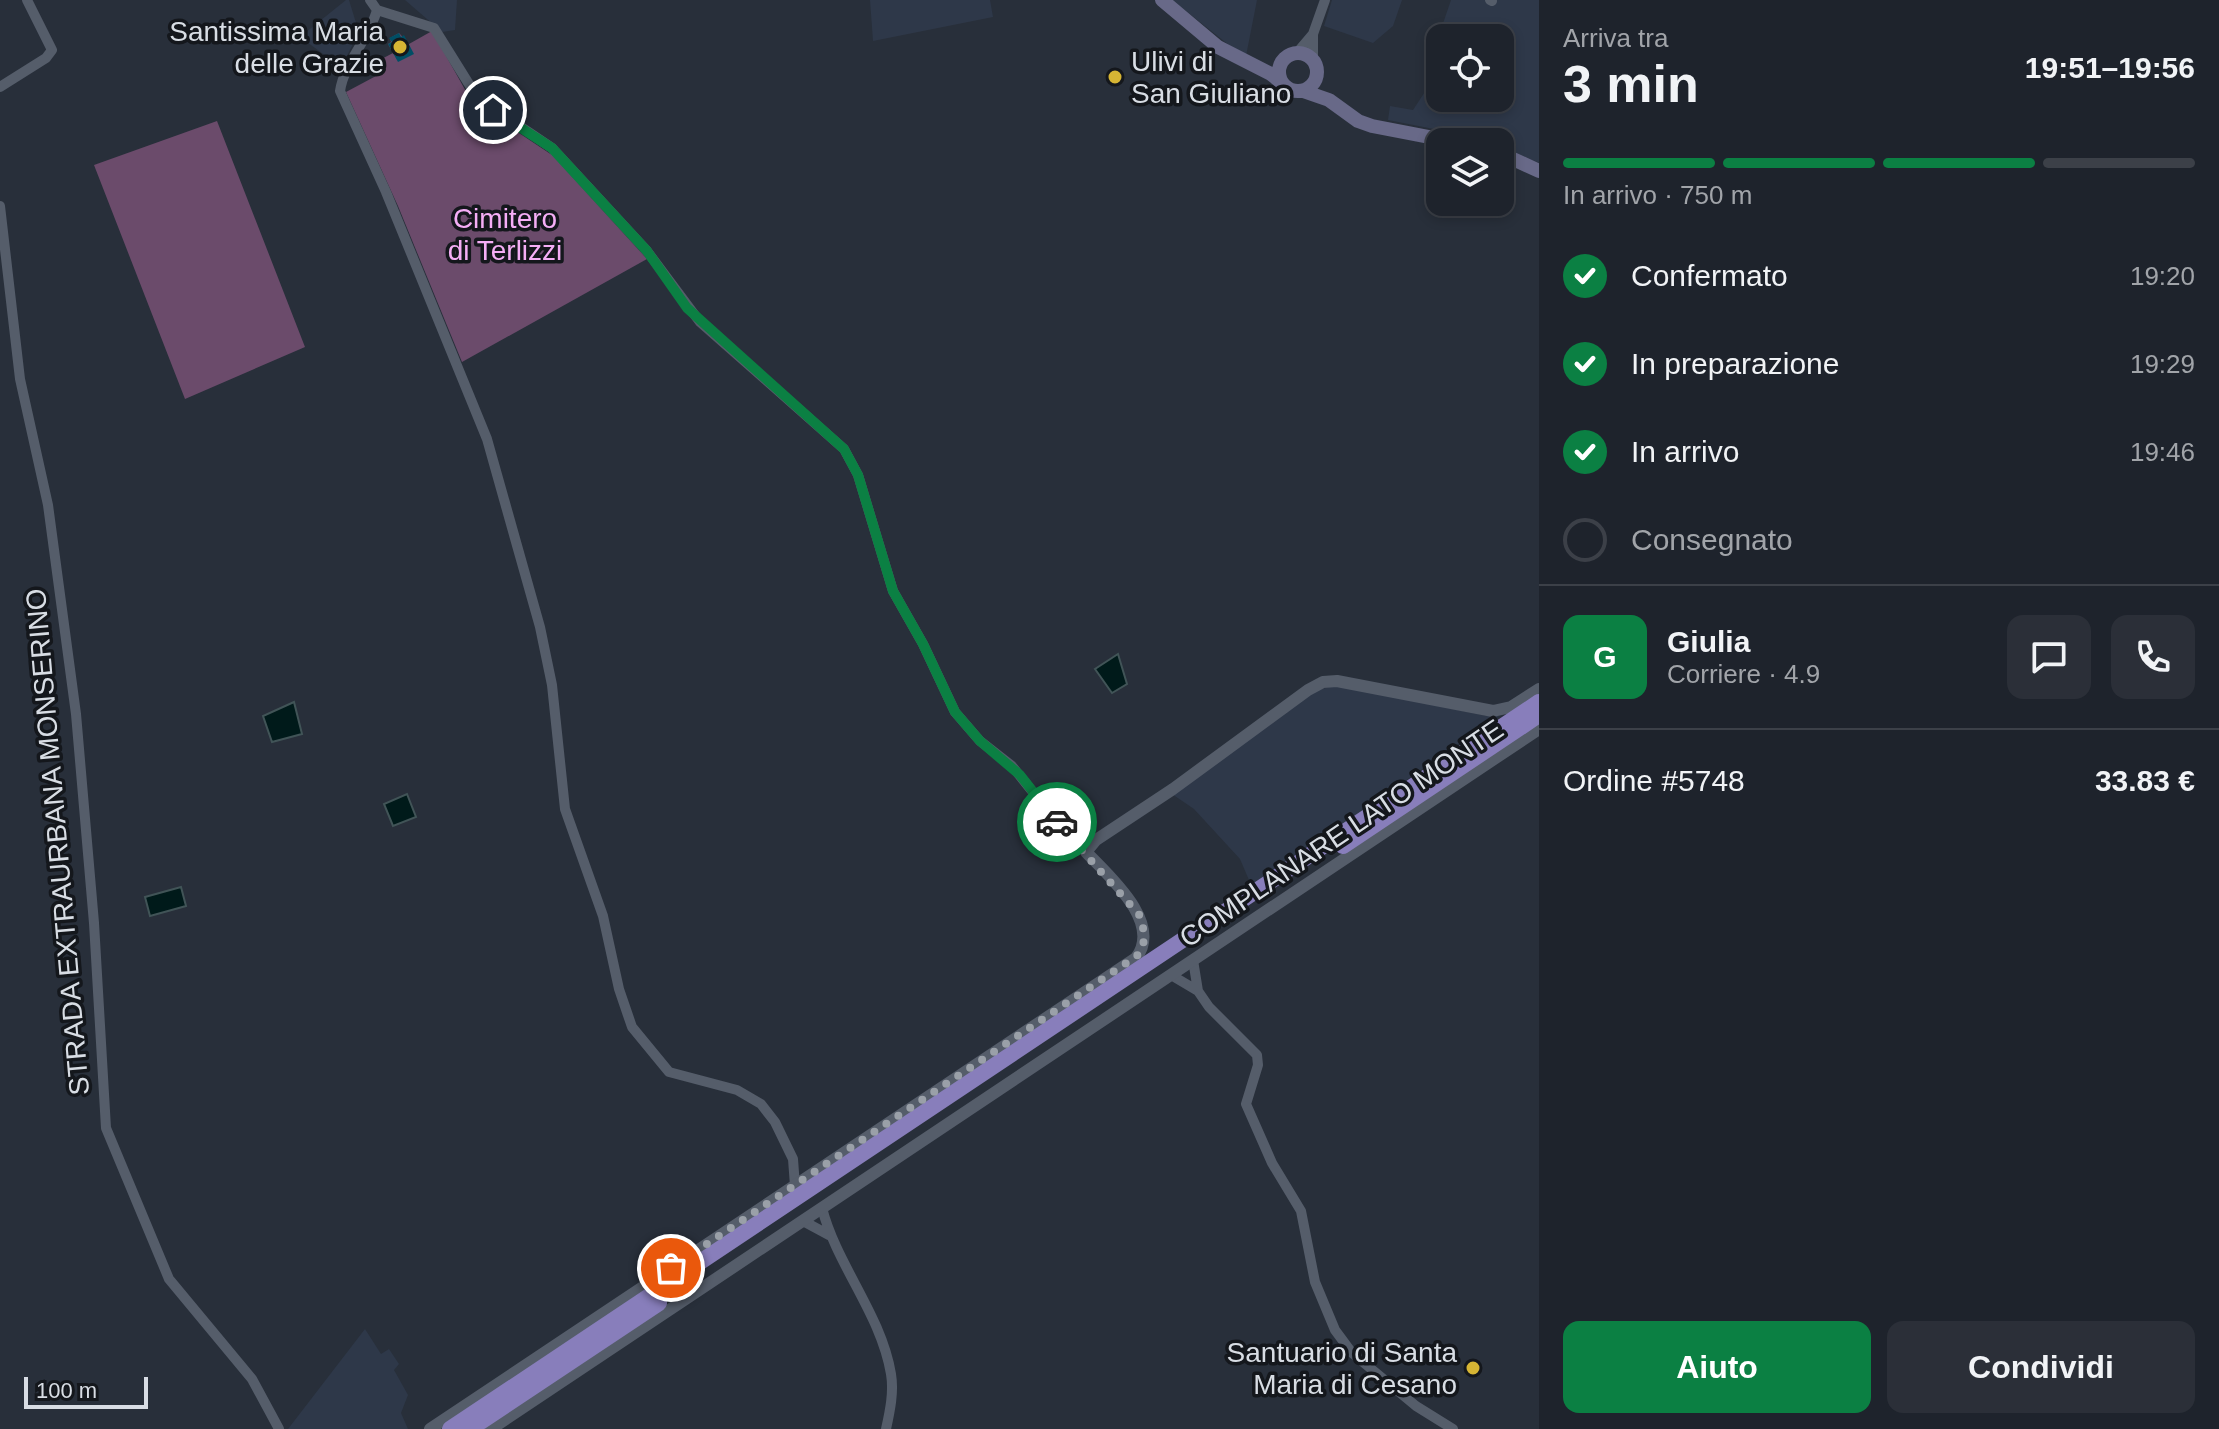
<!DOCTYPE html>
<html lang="it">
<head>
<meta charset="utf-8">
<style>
  :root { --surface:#1e232c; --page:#2b2f38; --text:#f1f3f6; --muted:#a1a4a9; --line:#3c4048; --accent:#0b8043 }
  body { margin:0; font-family:Helvetica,sans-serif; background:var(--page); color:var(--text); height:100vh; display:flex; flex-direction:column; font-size:30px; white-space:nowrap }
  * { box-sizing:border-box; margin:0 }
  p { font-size:26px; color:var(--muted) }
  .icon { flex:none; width:44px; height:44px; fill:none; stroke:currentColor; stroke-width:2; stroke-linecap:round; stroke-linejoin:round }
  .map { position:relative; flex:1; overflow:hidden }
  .sheet { display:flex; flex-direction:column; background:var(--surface); width:680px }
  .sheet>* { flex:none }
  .controls { position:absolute; left:1426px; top:24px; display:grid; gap:16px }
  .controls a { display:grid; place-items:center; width:88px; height:88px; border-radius:16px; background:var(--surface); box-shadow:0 4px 12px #0003,0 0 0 2px var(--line); font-size:40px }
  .scale { position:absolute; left:24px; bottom:20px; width:124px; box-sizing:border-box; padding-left:8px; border:4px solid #d8dde4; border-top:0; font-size:22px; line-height:28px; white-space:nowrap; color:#d8dde4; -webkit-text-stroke:6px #14171c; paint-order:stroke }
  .pin { position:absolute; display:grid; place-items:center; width:68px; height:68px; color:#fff; margin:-34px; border:4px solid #fff; border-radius:50%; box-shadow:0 2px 8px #0007 }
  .courier { position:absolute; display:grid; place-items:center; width:80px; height:80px; margin:-40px; border:6px solid #0b8043; border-radius:50%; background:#fff; color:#222; box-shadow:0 2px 10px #0007 }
  .headline em { font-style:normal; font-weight:700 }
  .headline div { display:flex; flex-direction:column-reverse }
  .headline { display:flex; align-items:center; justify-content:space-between; height:136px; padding:0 24px }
  h1 { font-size:52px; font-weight:700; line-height:60px }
  .bar { display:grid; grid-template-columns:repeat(4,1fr); gap:12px 8px; align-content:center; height:96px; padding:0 24px }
  .bar i { height:10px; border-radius:6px; background:var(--line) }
  .bar .on { background:var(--accent) }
  .bar p { grid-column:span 4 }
  .line { display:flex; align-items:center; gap:20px; padding:0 24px; border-top:2px solid var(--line) }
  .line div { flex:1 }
  .round { display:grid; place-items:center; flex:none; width:84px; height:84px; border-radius:16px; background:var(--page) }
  ol { padding:0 24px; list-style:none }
  li { display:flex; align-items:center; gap:24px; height:88px }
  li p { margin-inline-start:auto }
  li .icon { padding:8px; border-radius:50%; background:var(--accent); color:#fff; stroke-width:4 }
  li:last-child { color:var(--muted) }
  li i { width:44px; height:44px; border:4px solid var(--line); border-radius:50% }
  .button { display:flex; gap:16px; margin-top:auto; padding:16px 24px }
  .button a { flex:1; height:92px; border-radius:16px; background:var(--accent); color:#fff; font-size:32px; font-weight:700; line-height:92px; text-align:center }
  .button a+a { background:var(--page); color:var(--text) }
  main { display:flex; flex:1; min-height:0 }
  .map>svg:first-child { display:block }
  .built { fill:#2e3849 }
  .green { fill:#6b4b6b }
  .water { fill:#001a1a; stroke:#415457; stroke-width:2 }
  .building { fill:#004e65 }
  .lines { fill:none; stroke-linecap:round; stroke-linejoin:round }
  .minor { stroke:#555d6a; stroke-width:10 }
  .tertiary { stroke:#555d6a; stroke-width:12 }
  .secondary { stroke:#686988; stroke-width:14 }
  .trunk { stroke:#887ebb; stroke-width:16 }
  .done { stroke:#9aa0a8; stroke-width:8; stroke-dasharray:0 14.4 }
  .route { stroke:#0b8043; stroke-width:10 }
  .poi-dot { fill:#d6b534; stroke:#14171c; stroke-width:3 }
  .labels { text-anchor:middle; stroke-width:7; stroke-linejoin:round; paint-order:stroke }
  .poi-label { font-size:28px; fill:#d8dde4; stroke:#14171c; text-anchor:end }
  .park-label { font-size:28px; fill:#f5aef6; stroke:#14171c }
  .street-label { font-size:28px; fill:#d8dde4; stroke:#14171c }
</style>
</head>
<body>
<main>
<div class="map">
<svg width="1539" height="1429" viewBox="0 0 1539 1429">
  <rect width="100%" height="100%" fill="#282f3a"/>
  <path class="built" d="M346,0H349L357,26L352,46L341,67L300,37Z
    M405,0H457L455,30L442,32Z
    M870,0H990L993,17L873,41Z
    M1172,0H1257L1246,56L1234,49Z
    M1332,0H1402L1393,26L1373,43L1324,26Z
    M1451,0H1539V163L1500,146V142L1388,120L1390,106L1413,110L1440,69V98H1500V38H1440V43L1437,41Z
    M1336,685L1487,716H1499L1252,887L1240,859L1194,809L1172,794L1311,692Z
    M365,1329L381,1354L389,1349L399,1364L394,1370L408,1395L401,1413L408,1429H288Z"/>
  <path class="green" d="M432,31L472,102L552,155L647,259L462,362L398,206L346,92L376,76L370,65L393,53L388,44L391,42L390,38L399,33L409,44Z
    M217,121L305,347L185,399L94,165Z"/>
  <path class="water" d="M1118,654L1127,684L1112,693L1095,669Z
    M294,702L302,734L272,742L263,716Z
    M407,794L416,817L393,826L384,804Z
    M181,887L186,906L150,916L145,897Z"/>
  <path class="building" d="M399,33L401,37L404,35L414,54L398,62L388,44L392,42L389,38Z"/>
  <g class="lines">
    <path class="minor" d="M370,0L377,10
      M1490,0L1492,1
      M377,10C369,39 344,63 340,91L386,192L487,439L540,627L552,685L565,809L603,916L619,989L632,1027L669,1072L737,1090L761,1104L775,1122L793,1159L795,1186
      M377,10L434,28L477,97L552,148L647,251L700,322L844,449L858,475L893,591L923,644L955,712L980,741L1012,766L1071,840L1086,852
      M1296,54L1313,34
      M1313,61V34L1325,0
      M0,87L46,58L52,50L27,0
      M0,206L20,379L48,505L76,714L94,923L106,1128L169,1279L252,1379L279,1429
      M1193,960L1198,991L1209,1007L1257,1055L1258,1065L1246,1104L1272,1163L1301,1211L1315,1282L1335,1330L1352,1353L1416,1406L1453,1429
      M1171,975L1198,991
      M822,1208C837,1266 881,1314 891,1374C894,1392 890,1411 886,1429
      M803,1221L829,1235"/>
    <path class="tertiary" d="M430,1429L1136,958C1163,923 1110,877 1086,852L1096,840L1173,789L1308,690L1323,682L1337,681L1493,711L1511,707L1539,689
      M491,1429L1539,729"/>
    <path class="secondary" d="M1162,0L1218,47L1271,74L1282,83
      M1279 72a19 19 0 1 1 38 0a19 19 0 1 1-38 0Z
      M1303,91L1329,100L1358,121L1372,126L1455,142
      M1500,153L1539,171"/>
    <path class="trunk" d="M1343,846L1539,715
      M450,1429L1539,702
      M470,1429L659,1303"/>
  </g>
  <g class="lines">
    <path class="done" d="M671,1268L1137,956L1145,939L1141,917L1057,822"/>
    <path class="route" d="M493,110L552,148L647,251L687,308L844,449L858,475L893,591L923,644L955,712L980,741L1020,775L1057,822"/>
  </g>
  <g class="poi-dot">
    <circle cx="400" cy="47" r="8"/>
    <circle cx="1115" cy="77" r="8"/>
    <circle cx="1473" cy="1368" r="8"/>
  </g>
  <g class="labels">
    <g class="poi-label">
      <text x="384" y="41">Santissima Maria<tspan x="384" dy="32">delle Grazie</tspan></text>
      <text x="1131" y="71" text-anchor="start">Ulivi di<tspan x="1131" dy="32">San Giuliano</tspan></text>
      <text x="1457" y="1362">Santuario di Santa<tspan x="1457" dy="32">Maria di Cesano</tspan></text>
    </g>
    <g class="park-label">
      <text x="505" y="228">Cimitero<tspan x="505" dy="32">di Terlizzi</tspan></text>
    </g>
    <g class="street-label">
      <text transform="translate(1341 833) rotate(-34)" y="10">COMPLANARE LATO MONTE</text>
      <text transform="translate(57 842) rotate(-95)" y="10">STRADA EXTRAURBANA MONSERINO</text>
    </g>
  </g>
</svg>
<div class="controls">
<a><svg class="icon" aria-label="locate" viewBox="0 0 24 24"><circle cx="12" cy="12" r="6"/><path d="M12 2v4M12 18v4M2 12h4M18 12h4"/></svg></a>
<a><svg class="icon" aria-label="layers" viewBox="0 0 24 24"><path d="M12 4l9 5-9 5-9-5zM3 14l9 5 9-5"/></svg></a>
</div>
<div class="scale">100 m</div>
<div class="pin" style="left:671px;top:1268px;background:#ea580c"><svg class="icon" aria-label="bag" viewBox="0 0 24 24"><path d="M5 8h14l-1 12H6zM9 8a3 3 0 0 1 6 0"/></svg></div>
<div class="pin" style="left:493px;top:110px;background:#1f2937"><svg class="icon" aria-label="home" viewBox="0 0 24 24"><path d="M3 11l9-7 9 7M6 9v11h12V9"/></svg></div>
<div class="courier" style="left:1057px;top:822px"><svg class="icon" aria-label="car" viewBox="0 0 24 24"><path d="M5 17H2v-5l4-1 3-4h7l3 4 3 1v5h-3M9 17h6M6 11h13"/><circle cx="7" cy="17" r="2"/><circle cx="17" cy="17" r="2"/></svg></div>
</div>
<section class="sheet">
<div class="headline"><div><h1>3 min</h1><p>Arriva tra</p></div><em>19:51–19:56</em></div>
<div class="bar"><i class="on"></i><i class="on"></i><i class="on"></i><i></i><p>In arrivo · 750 m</p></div>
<ol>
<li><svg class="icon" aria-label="check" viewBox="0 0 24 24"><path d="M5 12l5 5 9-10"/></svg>Confermato<p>19:20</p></li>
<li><svg class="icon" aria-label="check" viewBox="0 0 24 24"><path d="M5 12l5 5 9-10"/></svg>In preparazione<p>19:29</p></li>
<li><svg class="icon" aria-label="check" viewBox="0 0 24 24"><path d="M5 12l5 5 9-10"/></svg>In arrivo<p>19:46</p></li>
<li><i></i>Consegnato</li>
</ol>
<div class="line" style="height:144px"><b class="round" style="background:var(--accent);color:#fff">G</b><div><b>Giulia</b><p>Corriere · 4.9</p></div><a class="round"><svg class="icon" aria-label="chat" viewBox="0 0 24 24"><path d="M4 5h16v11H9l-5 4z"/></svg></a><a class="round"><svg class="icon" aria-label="phone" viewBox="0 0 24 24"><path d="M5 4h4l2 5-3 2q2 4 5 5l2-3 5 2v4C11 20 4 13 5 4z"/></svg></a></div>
<div class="line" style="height:104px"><div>Ordine #5748</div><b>33.83 €</b></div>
<div class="button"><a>Aiuto</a><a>Condividi</a></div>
</section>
</main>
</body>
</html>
